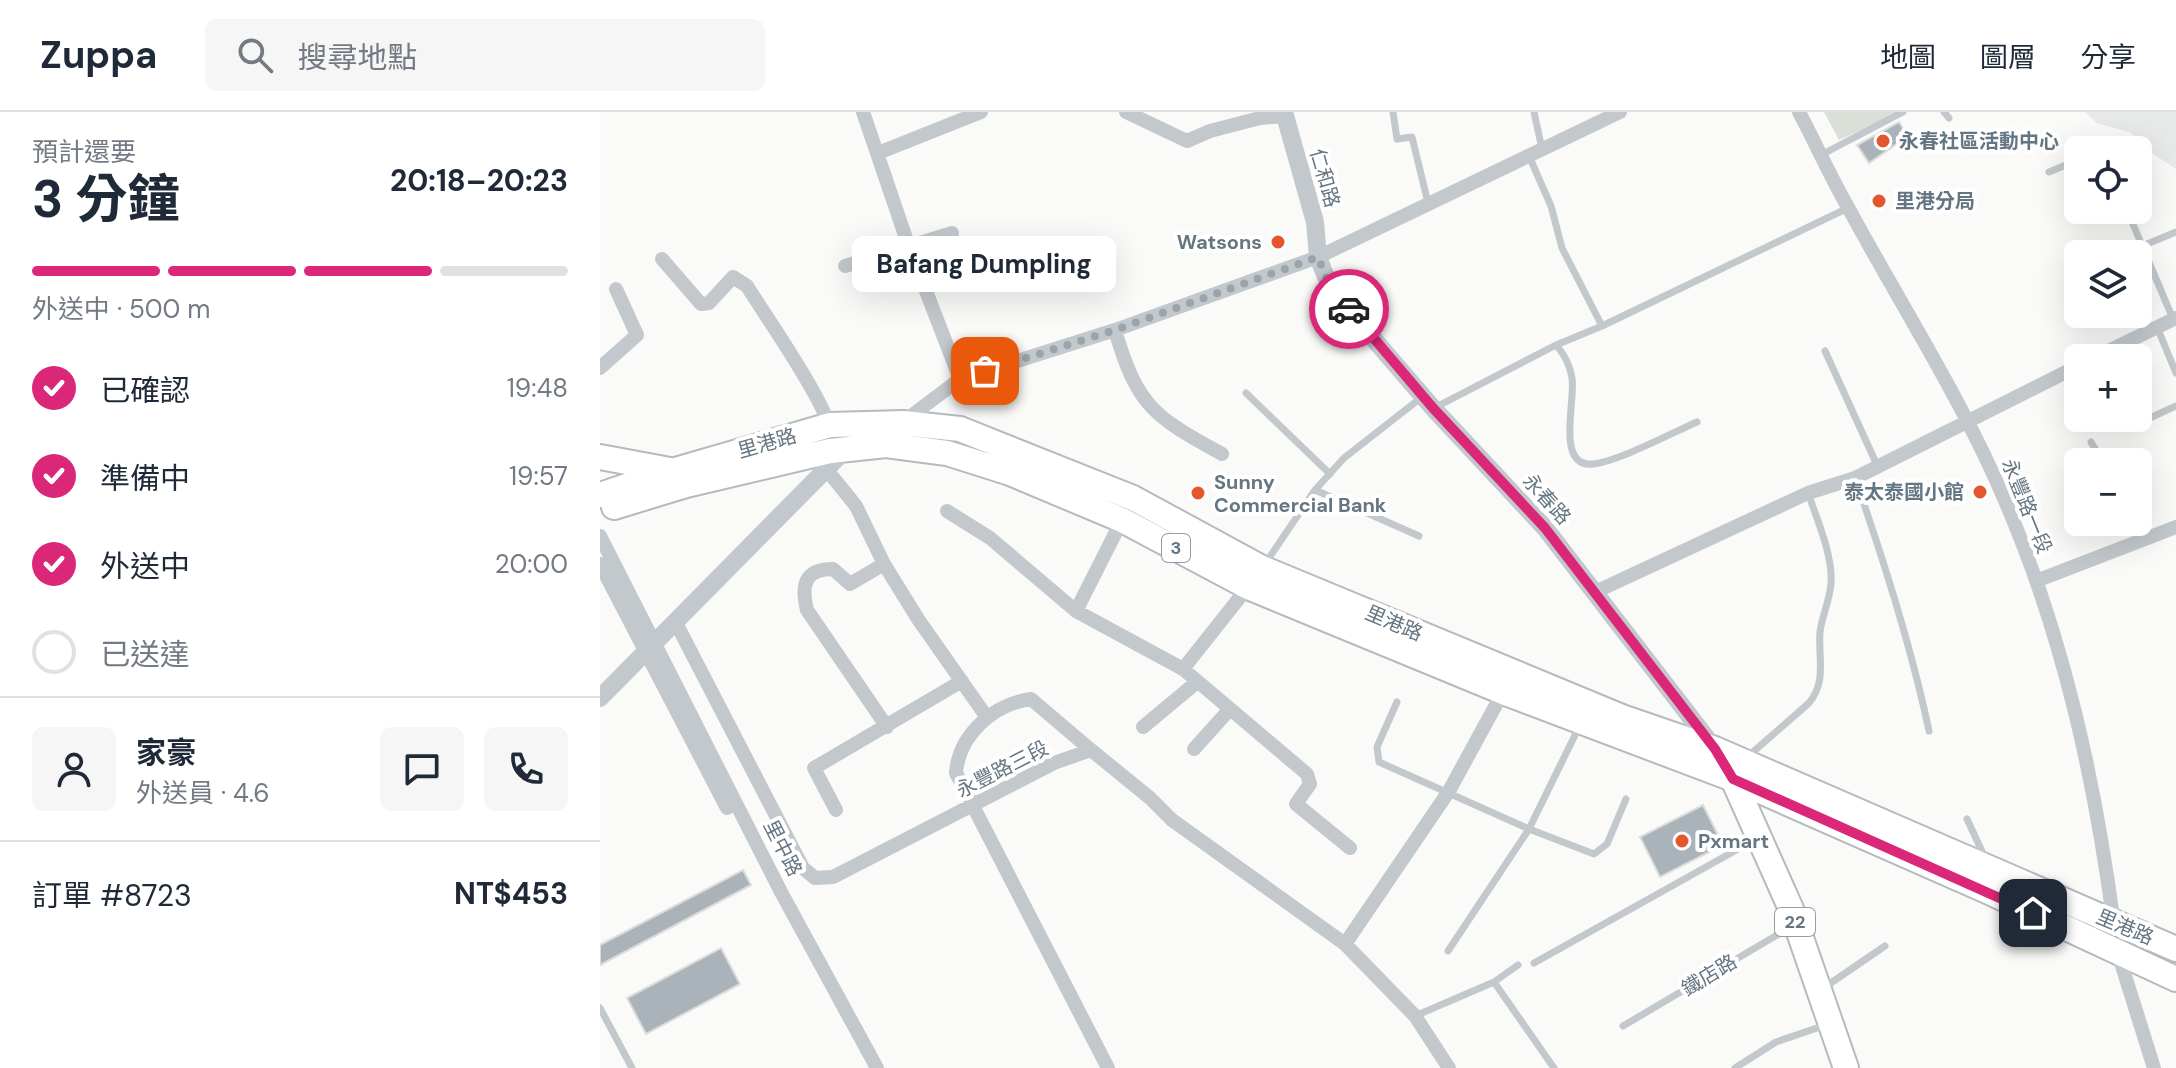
<!DOCTYPE html>
<html lang="zh-TW">
<head>
<meta charset="utf-8">
<style>
  :root { --surface:#fff; --page:#f6f6f7; --text:#1f2937; --muted:#747a83; --line:#e0e1e3; --accent:#db2777 }
  body { margin:0; font-family:"DM Sans","Noto Sans TC",sans-serif; background:var(--page); color:var(--text); height:100vh; display:flex; flex-direction:column; font-size:30px; white-space:nowrap }
  * { box-sizing:border-box; margin:0 }
  p { font-size:26px; color:var(--muted) }
  .icon { flex:none; width:44px; height:44px; fill:none; stroke:currentColor; stroke-width:2; stroke-linecap:round; stroke-linejoin:round }
  .map { position:relative; flex:1; overflow:hidden }
  .sheet { display:flex; flex-direction:column; background:var(--surface); width:600px }
  .sheet>* { flex:none }
  .fabs { position:absolute; left:1464px; top:24px; display:grid; gap:16px }
  .fabs a { display:grid; place-items:center; width:88px; height:88px; border-radius:12px; background:var(--surface); box-shadow:0 8px 32px #0002; font-size:40px }
  .pin { position:absolute; display:grid; place-items:center; width:68px; height:68px; color:#fff; margin:-34px; border-radius:16px; box-shadow:0 4px 12px #0006 }
  .courier { position:absolute; display:grid; place-items:center; width:80px; height:80px; margin:-40px; border:6px solid #db2777; border-radius:50%; background:#fff; color:#222; box-shadow:0 2px 10px #0007 }
  .bubble { position:absolute; height:56px; border-radius:12px; background:var(--surface); box-shadow:0 8px 32px #0002; font-size:26px; font-weight:700; line-height:56px; text-align:center }
  .summary em { font-style:normal; font-weight:700 }
  .summary div { display:flex; flex-direction:column-reverse }
  .summary { display:flex; align-items:center; justify-content:space-between; height:136px; padding:0 32px }
  h1 { font-size:52px; font-weight:700; line-height:60px }
  .bar { display:grid; grid-template-columns:repeat(4,1fr); gap:12px 8px; align-content:center; height:96px; padding:0 32px }
  .bar i { height:10px; border-radius:6px; background:var(--line) }
  .bar .active { background:var(--accent) }
  .bar p { grid-column:span 4 }
  .line { display:flex; align-items:center; gap:20px; padding:0 32px; border-top:2px solid var(--line) }
  .line div { flex:1 }
  .round { display:grid; place-items:center; flex:none; width:84px; height:84px; border-radius:12px; background:var(--page) }
  ol { padding:0 32px; list-style:none }
  li { display:flex; align-items:center; gap:24px; height:88px }
  li p { margin-inline-start:auto }
  li .icon { padding:8px; border-radius:50%; background:var(--accent); color:#fff; stroke-width:4 }
  li:last-child { color:var(--muted) }
  li i { width:44px; height:44px; border:4px solid var(--line); border-radius:50% }
  header { display:flex; align-items:center; gap:48px; box-sizing:border-box; height:112px; padding:0 40px; background:var(--surface); border-bottom:2px solid var(--line) }
  header strong { font-size:38px }
  nav { display:flex; gap:44px; margin-inline-start:auto; font-size:28px }
  .search { width:560px; height:72px; background:var(--page); display:flex; align-items:center; gap:20px; box-sizing:border-box; padding:0 28px; border-radius:12px; color:var(--muted); font-size:30px }
  main { display:flex; flex:1; min-height:0 }
  .map>svg:first-child { display:block }
  .built { fill:#e8e9e9 }
  .green { fill:#dadfd7 }
  .building { fill:#aab3b9; stroke:#dcdcda; stroke-width:2 }
  .lines { fill:none; stroke-linecap:round; stroke-linejoin:round }
  .primary-casing { stroke:#b5babe; stroke-width:28 }
  .service { stroke:#c3c8cc; stroke-width:7 }
  .minor { stroke:#c3c8cc; stroke-width:14 }
  .tertiary { stroke:#c3c8cc; stroke-width:18 }
  .primary { stroke:#fff; stroke-width:24 }
  .done { stroke:#99a4ac; stroke-width:8; stroke-dasharray:0 14.4 }
  .route { stroke:#db2777; stroke-width:10 }
  .poi-dot { fill:#e4572e; stroke:#fff; stroke-width:3 }
  .labels { text-anchor:middle; stroke-width:8; stroke-linejoin:round; paint-order:stroke }
  .shield { fill:#fff; stroke:#939fa8; stroke-width:2 }
  .shield-label { font-size:18px; font-weight:bold; fill:#657683 }
  .poi-label { font-size:20px; font-weight:bold; fill:#657683; stroke:#fff; text-anchor:start }
  .street-label { font-size:20px; fill:#657683; stroke:#fff }
</style>
</head>
<body>
<header>
<strong>Zuppa</strong>
<div class="search"><svg class="icon" aria-label="search" viewBox="0 0 24 24"><circle cx="10" cy="10" r="6"/><path d="M15 15l6 6"/></svg>搜尋地點</div>
<nav><a>地圖</a><a>圖層</a><a>分享</a></nav>
</header>
<main>
<section class="sheet">
<div class="summary"><div><h1>3 分鐘</h1><p>預計還要</p></div><em>20:18–20:23</em></div>
<div class="bar"><i class="active"></i><i class="active"></i><i class="active"></i><i></i><p>外送中 · 500 m</p></div>
<ol>
<li><svg class="icon" aria-label="check" viewBox="0 0 24 24"><path d="M5 12l5 5 9-10"/></svg>已確認<p>19:48</p></li>
<li><svg class="icon" aria-label="check" viewBox="0 0 24 24"><path d="M5 12l5 5 9-10"/></svg>準備中<p>19:57</p></li>
<li><svg class="icon" aria-label="check" viewBox="0 0 24 24"><path d="M5 12l5 5 9-10"/></svg>外送中<p>20:00</p></li>
<li><i></i>已送達</li>
</ol>
<div class="line" style="height:144px"><a class="round"><svg class="icon" aria-label="person" viewBox="0 0 24 24"><circle cx="12" cy="8" r="4"/><path d="M4 21q1-7 8-7t8 7"/></svg></a><div><b>家豪</b><p>外送員 · 4.6</p></div><a class="round"><svg class="icon" aria-label="chat" viewBox="0 0 24 24"><path d="M4 5h16v11H9l-5 4z"/></svg></a><a class="round"><svg class="icon" aria-label="phone" viewBox="0 0 24 24"><path d="M5 4h4l2 5-3 2q2 4 5 5l2-3 5 2v4C11 20 4 13 5 4z"/></svg></a></div>
<div class="line" style="height:104px"><div>訂單 #8723</div><b>NT$453</b></div>
</section>
<div class="map">
<svg width="1576" height="956" viewBox="0 0 1576 956">
  <rect width="100%" height="100%" fill="#fafaf8"/>
  <path class="built" d="M1485,0H1576V57L1550,40L1531,21L1497,11Z"/>
  <path class="green" d="M1224,0H1301L1239,28Z"/>
  <path class="building" d="M1299,10L1308,24L1269,51L1257,33Z
    M1103,693L1123,733L1060,765L1040,725Z
    M143,758L151,773L0,853V833Z
    M121,836L140,872L46,922L27,886Z"/>
  <g class="lines">
    <defs>
      <path id="primary" d="M0,345L70,358
        M0,383L72,359L230,313L303,311L360,317L533,386L662,456L1022,605L1115,637L1576,837
        M14,395L86,373L230,339L286,333L347,341L410,361L522,408L648,475L903,580L1133,667L1387,779L1576,867
        M1133,667L1191,797L1246,956"/>
    </defs>
    <use href="#primary" class="primary-casing"/>
    <path class="service" d="M793,0L797,27L812,25L828,91
      M934,0L942,37
      M1344,0L1349,6
      M1221,43L1303,0
      M929,44L951,94L962,136L1002,214
      M1449,60L1478,48
      M1527,98L1573,207
      M1523,142L1576,120
      M1557,215L1576,261
      M956,233C965,243 970,253 972,266C976,287 955,356 993,352C1019,349 1072,321 1097,310
      M1225,239L1277,353
      M646,281L730,362
      M836,295L956,233L1002,214L1248,96
      M1539,311L1576,294
      M1491,330L1503,350
      M1255,366C1284,449 1311,533 1329,619
      M715,378L819,424
      M1536,410L1542,428
      M665,452L715,378L744,346L822,285
      M797,590L777,635L779,650L929,717L994,742L1007,732L1026,687
      M1146,646L1209,591C1227,569 1218,546 1220,520C1222,503 1230,488 1231,471C1233,444 1217,407 1208,381
      M1367,707L1386,748
      M848,839L929,717L979,615
      M934,851L1156,727
      M894,870L954,956
      M1222,877L1285,834
      M0,896L32,956
      M815,904L894,870L918,853
      M1023,914L1194,813
      M1135,956L1176,930L1226,913"/>
    <path class="minor" d="M263,0L309,135L360,267
      M526,0L587,29L610,19L660,6L685,4
      M1199,0C1216,32 1231,66 1249,97C1302,195 1363,289 1406,391C1464,526 1495,669 1514,813
      M278,41L381,0
      M62,147L101,192L109,191L133,165L147,174C163,200 229,295 230,319
      M245,154L352,121
      M515,218C537,294 554,305 622,342
      M1494,246L1576,206
      M0,256L37,223L16,177
      M303,310L360,267L515,218L718,145L1020,0
      M227,358L256,394L284,452L318,507L386,604
      M347,399L390,426L476,499L583,557L707,662L710,672L696,692L750,736
      M0,424L181,780L277,956
      M0,452L127,696
      M284,452L250,472L233,457C204,457 201,474 207,498L287,615
      M1436,469L1576,415
      M995,480L1208,381L1255,366L1478,254
      M476,499L522,408
      M76,511L203,756L215,766L233,765L454,651L491,638L550,686L572,708L745,832L815,904L849,956
      M583,557L648,475
      M543,615L597,570
      M594,637L630,597
      M491,638L431,587C394,592 359,622 356,661L508,956
      M236,698L214,656L362,569
      M745,832L849,679L903,580
      M1517,838L1554,956"/>
    <path class="tertiary" d="M684,0L715,110L718,145L726,165L746,195L833,296L945,416L1115,637
      M0,586L250,333"/>
    <use href="#primary" class="primary"/>
  </g>
  <g class="lines">
    <path class="done" d="M385,259L515,218L718,145L726,165L749,197"/>
    <path class="route" d="M749,197L833,296L945,416L1115,637L1133,667L1433,801"/>
  </g>
  <g class="poi-dot">
    <circle cx="1283" cy="29" r="8"/>
    <circle cx="1279" cy="89" r="8"/>
    <circle cx="678" cy="130" r="8"/>
    <circle cx="1380" cy="380" r="8"/>
    <circle cx="598" cy="381" r="8"/>
    <circle cx="1082" cy="729" r="8"/>
  </g>
  <g class="labels">
    <g class="shield">
      <rect x="562" y="422" width="28" height="28" rx="6"/>
      <rect x="1175" y="796" width="40" height="28" rx="6"/>
    </g>
    <g class="shield-label">
      <text x="576" y="442">3</text>
      <text x="1195" y="816">22</text>
    </g>
    <g class="poi-label">
      <text x="1299" y="36">永春社區活動中心</text>
      <text x="1295" y="96">里港分局</text>
      <text x="662" y="137" text-anchor="end">Watsons</text>
      <text x="614" y="377">Sunny<tspan x="614" dy="23">Commercial Bank</tspan></text>
      <text x="1364" y="387" text-anchor="end">泰太泰國小館</text>
      <text x="1098" y="736">Pxmart</text>
    </g>
    <g class="street-label">
      <text transform="translate(725 66) rotate(74)" y="7">仁和路</text>
      <text transform="translate(167 331) rotate(-16)" y="7">里港路</text>
      <text transform="translate(947 387) rotate(48)" y="7">永春路</text>
      <text transform="translate(1427 394) rotate(68)" y="7">永豐路一段</text>
      <text transform="translate(794 511) rotate(23)" y="7">里港路</text>
      <text transform="translate(402 657) rotate(-27)" y="7">永豐路三段</text>
      <text transform="translate(183 736) rotate(63)" y="7">里中路</text>
      <text transform="translate(1525 815) rotate(23)" y="7">里港路</text>
      <text transform="translate(1109 863) rotate(-31)" y="7">鐵店路</text>
    </g>
  </g>
</svg>
<div class="fabs">
<a><svg class="icon" aria-label="locate" viewBox="0 0 24 24"><circle cx="12" cy="12" r="6"/><path d="M12 2v4M12 18v4M2 12h4M18 12h4"/></svg></a>
<a><svg class="icon" aria-label="layers" viewBox="0 0 24 24"><path d="M12 4l9 5-9 5-9-5zM3 14l9 5 9-5"/></svg></a>
<a>+</a>
<a>−</a>
</div>
<div class="pin" style="left:385px;top:259px;background:#ea580c"><svg class="icon" aria-label="bag" viewBox="0 0 24 24"><path d="M5 8h14l-1 12H6zM9 8a3 3 0 0 1 6 0"/></svg></div>
<div class="pin" style="left:1433px;top:801px;background:#1f2937"><svg class="icon" aria-label="home" viewBox="0 0 24 24"><path d="M3 11l9-7 9 7M6 9v11h12V9"/></svg></div>
<div class="courier" style="left:749px;top:197px"><svg class="icon" aria-label="car" viewBox="0 0 24 24"><path d="M5 17H2v-5l4-1 3-4h7l3 4 3 1v5h-3M9 17h6M6 11h13"/><circle cx="7" cy="17" r="2"/><circle cx="17" cy="17" r="2"/></svg></div>
<div class="bubble" style="left:252px;top:124px;width:264px">Bafang Dumpling</div>
</div>
</main>
</body>
</html>
